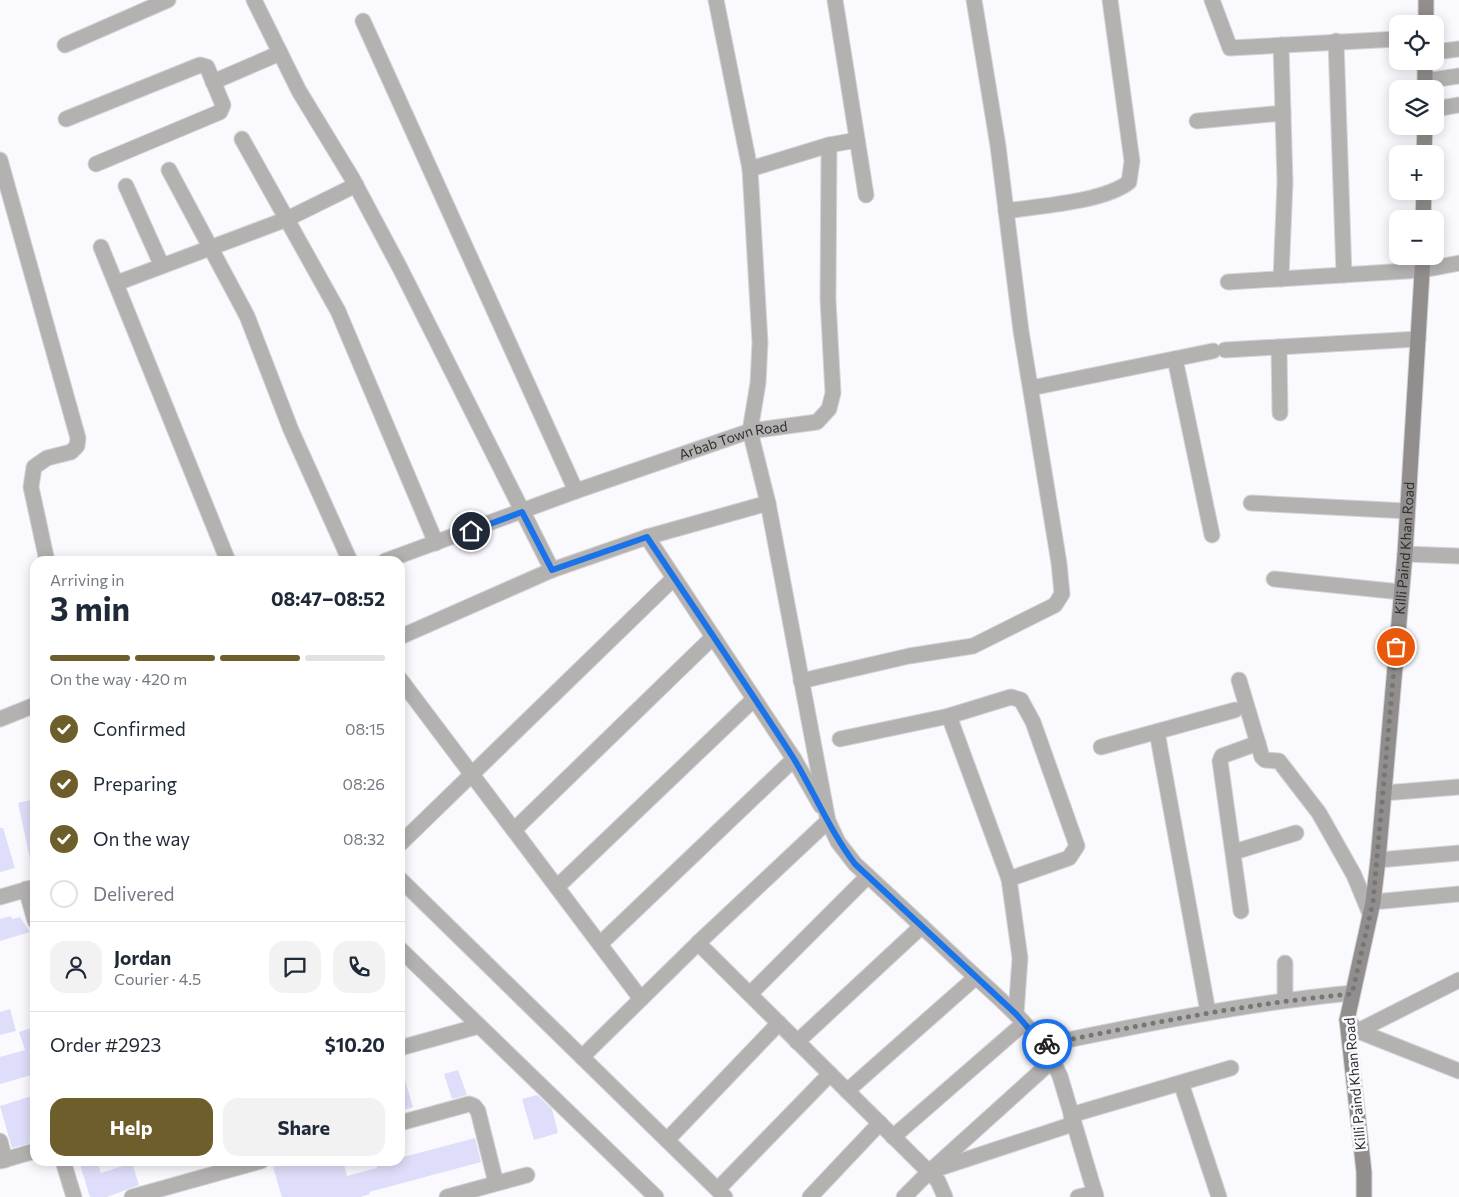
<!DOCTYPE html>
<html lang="en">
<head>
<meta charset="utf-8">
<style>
  :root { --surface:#fff; --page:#f2f2f3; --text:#1f2937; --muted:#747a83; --line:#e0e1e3; --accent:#6e5e2c }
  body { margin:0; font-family:Commissioner,sans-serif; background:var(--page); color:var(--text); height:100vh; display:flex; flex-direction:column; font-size:19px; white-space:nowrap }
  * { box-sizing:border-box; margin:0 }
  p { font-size:16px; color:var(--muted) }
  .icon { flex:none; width:28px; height:28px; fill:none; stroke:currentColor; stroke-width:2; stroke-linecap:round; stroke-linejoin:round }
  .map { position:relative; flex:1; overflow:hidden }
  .side { position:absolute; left:30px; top:556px; width:375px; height:610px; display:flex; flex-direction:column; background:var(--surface); border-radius:15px; box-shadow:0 2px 12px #0003 }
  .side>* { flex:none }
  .tools { position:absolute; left:1389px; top:15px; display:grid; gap:10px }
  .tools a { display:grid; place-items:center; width:55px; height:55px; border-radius:10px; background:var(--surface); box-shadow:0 2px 12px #0003; font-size:25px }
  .pin { position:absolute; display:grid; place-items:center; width:42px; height:42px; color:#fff; margin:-21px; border:2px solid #fff; border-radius:50%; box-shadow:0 1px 5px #0007 }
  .courier { position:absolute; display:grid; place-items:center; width:50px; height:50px; margin:-25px; border:4px solid #1a73e8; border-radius:50%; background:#fff; color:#222; box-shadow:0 1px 6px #0007 }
  .overview em { font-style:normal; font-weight:700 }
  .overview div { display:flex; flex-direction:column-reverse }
  .overview { display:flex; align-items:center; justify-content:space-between; height:85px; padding:0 20px }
  h1 { font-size:32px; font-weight:700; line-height:38px }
  .bar { display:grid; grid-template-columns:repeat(4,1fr); gap:8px 5px; align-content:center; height:60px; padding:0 20px }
  .bar i { height:6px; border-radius:4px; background:var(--line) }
  .bar .on { background:var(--accent) }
  .bar p { grid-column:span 4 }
  .line { display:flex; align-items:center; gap:12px; padding:0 20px; border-top:1px solid var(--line) }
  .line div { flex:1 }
  .round { display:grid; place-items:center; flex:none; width:52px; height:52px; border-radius:15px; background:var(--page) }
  ol { padding:0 20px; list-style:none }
  li { display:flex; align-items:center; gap:15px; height:55px }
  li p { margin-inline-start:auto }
  li .icon { padding:5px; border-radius:50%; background:var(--accent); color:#fff; stroke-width:4 }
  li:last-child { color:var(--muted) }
  li i { width:28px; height:28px; border:2px solid var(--line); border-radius:50% }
  .button { display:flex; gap:10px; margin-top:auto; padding:10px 20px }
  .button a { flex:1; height:58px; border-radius:15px; background:var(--accent); color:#fff; font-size:20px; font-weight:700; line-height:58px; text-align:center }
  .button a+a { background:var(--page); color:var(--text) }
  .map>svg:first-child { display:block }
  .building { fill:#dedefa }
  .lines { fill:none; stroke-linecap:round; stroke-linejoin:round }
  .street-casing { stroke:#d5d5d9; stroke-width:17 }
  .secondary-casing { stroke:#d5d5d9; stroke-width:17 }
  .street { stroke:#b4b1b1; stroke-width:15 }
  .secondary { stroke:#928e8d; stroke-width:15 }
  .done { stroke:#767679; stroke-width:5; stroke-dasharray:0 9 }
  .route { stroke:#1a73e8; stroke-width:6 }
  .labels { text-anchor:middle; stroke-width:5; stroke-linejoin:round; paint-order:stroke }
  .street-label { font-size:14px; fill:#2f2f31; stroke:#f9f9fe }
</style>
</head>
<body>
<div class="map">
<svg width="1459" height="1197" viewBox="0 0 1459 1197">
  <rect width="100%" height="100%" fill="#f9f9fe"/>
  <path class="building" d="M35,799V859H30L18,803Z
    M0,828H3L15,868L0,872Z
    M11,916L12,919L20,917L30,932L0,941V919Z
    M10,1009L16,1031L0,1035V1012Z
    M35,1027V1074L0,1084V1057L25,1050L19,1032Z
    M458,1070L467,1095L452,1099L444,1074Z
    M400,1074H403L413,1107L400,1111Z
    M35,1095V1142L12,1148L0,1106Z
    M537,1095L552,1109L558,1133L534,1140L522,1099Z
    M475,1138L481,1162L369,1192L370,1194L360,1197H282L273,1167L293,1161H343L347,1176L377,1168L376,1163L400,1161V1158Z
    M79,1161H97L101,1173L132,1163L139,1185L107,1197H90Z"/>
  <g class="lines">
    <defs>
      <g id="street">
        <path d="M254,0L299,91L352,178L400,268L552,570"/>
        <path d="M716,0L750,169L760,342L758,383L750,431L768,503L828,821L838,842L855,864C891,897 927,931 963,965C998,998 1041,1031 1060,1076L1096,1197"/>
        <path d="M835,0L866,195"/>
        <path d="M1212,0L1230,48L1398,39"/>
        <path d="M363,21L576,491"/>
        <path d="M1336,41L1344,275"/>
        <path d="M65,45L168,0"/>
        <path d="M1435,52L1459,49"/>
        <path d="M1425,81L1459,76"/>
        <path d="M213,82L280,53"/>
        <path d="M1435,109L1459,105"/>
        <path d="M66,119L200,65L207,67L223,105L220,112L96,164"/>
        <path d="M1197,121L1283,113"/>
        <path d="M242,139L338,311L436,543"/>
        <path d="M0,160L78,438L77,446L71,452L47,458L34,467L31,487L47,561"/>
        <path d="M750,169L829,145L857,140"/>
        <path d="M169,170L247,316L291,430L350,561"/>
        <path d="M126,186L162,266"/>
        <path d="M1006,211C1039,206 1104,202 1129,182L1132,161L1110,0"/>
        <path d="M101,247L228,561"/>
        <path d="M1281,279L1285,182L1281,45"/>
        <path d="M1228,282L1423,270L1459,263"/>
        <path d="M117,283L287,219L356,185"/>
        <path d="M1279,347L1280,413"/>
        <path d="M1225,350L1418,339"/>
        <path d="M1175,359L1212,535"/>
        <path d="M1031,388L1213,351"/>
        <path d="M1251,503L1407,511"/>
        <path d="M647,537L794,759L821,806"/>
        <path d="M1405,554L1459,556"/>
        <path id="s1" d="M385,561L576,491L750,431L817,422L829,409L833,393L828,300L829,145"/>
        <path d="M1274,579L1401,592"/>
        <path d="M400,637L552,570L647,537L768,503"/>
        <path d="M400,679L641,999"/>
        <path d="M1239,680L1262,757L1265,760L1279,761L1319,813L1354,875L1370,914"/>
        <path d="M801,681L909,656L973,646L1055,605L1062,594L1059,563L1021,331L998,146L974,0"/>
        <path d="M949,716L1009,879L1020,958L1016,1014"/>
        <path d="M0,719L35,705"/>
        <path d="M1157,732L1208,1012"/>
        <path d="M840,739L949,716L1011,697L1021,700L1033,722L1077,846L1069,858L1009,879"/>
        <path d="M1101,747L1235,710"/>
        <path d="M1384,793L1459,787"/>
        <path d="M514,830L713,637"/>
        <path d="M400,844L674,578"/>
        <path d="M1234,852L1296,833"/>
        <path d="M1378,860L1459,853"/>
        <path d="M400,879L725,1197"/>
        <path d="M557,887L754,699"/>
        <path d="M26,889L35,921"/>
        <path d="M0,897L35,887"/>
        <path d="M1373,902L1459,894"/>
        <path d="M1241,911L1220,761L1222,756L1258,743"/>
        <path d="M698,943L938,1181L945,1197"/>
        <path d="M600,944L794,759"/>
        <path d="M400,949L656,1197"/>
        <path d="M1285,963V1000"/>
        <path d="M750,994L868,876"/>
        <path d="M1347,1020L1358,1031L1459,1071"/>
        <path d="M1358,1031L1459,980"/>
        <path d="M797,1042L922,926"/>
        <path d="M1043,1045C1145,1024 1247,1003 1352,993"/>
        <path d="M400,1048L479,1026"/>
        <path d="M582,1057L698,943L828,821"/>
        <path d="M1181,1083L1219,1197"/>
        <path d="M847,1091L976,977"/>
        <path d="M1071,1115L1231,1068"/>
        <path d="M400,1123L469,1104L474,1106L478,1111L496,1183"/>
        <path d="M893,1137L1023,1024"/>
        <path d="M667,1140L779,1023"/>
        <path d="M0,1141L5,1160"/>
        <path d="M0,1161L35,1151"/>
        <path d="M63,1161L74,1197"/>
        <path d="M934,1170L1073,1124"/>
        <path d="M718,1189L830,1074"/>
        <path d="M132,1197L261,1161"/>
        <path d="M447,1197L527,1175"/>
        <path d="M810,1197L880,1123"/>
        <path d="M904,1197L929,1172L1053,1060"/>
        <path d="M1078,1197L1095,1193"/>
      </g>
      <g id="secondary">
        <path d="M1426,24V0"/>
        <path d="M1425,89V61"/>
        <path d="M1424,154L1425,126"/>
        <path d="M1423,219L1424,191"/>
        <path id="s2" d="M1364,1197V1172L1347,1020L1373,902L1378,860L1405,554L1423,256"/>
      </g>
    </defs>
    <use href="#street" class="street-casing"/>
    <use href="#secondary" class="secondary-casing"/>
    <use href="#street" class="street"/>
    <use href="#secondary" class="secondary"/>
  </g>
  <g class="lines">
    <path class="done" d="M1047,1044C1148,1024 1249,1003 1352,994L1373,902L1396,647"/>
    <path class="route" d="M471,531L522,512L552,570L647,537C696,611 746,684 794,759C815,794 830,831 855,864L1016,1014L1043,1045L1047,1044"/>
  </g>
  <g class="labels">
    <g class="street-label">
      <text dy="5" stroke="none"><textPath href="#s1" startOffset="369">Arbab Town Road</textPath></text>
      <text dy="5" stroke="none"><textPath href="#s2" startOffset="654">Killi Paind Khan Road</textPath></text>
      <text transform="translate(1355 1084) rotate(-95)" y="5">Killi Paind Khan Road</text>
    </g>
  </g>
</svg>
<div class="tools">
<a><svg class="icon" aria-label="locate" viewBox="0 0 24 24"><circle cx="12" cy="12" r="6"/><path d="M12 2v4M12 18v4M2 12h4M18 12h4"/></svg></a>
<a><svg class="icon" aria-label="layers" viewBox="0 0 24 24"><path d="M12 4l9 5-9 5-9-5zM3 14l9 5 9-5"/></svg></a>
<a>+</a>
<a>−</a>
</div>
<div class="pin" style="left:1396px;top:647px;background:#ea580c"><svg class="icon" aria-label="bag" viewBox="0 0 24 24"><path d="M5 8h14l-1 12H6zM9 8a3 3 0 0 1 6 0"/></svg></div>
<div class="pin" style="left:471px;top:531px;background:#1f2937"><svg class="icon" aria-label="home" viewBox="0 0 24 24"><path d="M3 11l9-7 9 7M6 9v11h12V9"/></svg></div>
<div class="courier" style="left:1047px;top:1044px"><svg class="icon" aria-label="bike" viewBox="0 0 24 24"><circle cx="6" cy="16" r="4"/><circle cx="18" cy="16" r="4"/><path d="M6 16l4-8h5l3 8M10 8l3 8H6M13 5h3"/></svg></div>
<section class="side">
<div class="overview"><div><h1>3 min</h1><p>Arriving in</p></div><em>08:47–08:52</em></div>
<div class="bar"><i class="on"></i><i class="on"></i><i class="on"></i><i></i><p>On the way · 420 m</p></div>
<ol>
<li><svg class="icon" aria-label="check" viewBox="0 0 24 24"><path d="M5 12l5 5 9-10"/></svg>Confirmed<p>08:15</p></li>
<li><svg class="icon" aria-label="check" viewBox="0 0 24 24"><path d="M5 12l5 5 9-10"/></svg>Preparing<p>08:26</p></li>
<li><svg class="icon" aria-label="check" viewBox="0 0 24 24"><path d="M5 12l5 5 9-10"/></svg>On the way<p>08:32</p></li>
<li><i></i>Delivered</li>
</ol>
<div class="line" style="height:90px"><a class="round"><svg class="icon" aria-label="person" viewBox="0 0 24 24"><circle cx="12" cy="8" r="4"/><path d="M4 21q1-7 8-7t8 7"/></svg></a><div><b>Jordan</b><p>Courier · 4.5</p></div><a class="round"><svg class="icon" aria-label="chat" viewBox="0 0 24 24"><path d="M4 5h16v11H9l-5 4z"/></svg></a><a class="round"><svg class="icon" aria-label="phone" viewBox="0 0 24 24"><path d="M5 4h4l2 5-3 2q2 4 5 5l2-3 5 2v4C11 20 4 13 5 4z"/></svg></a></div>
<div class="line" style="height:65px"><div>Order #2923</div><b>$10.20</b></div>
<div class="button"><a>Help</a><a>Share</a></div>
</section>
</div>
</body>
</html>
